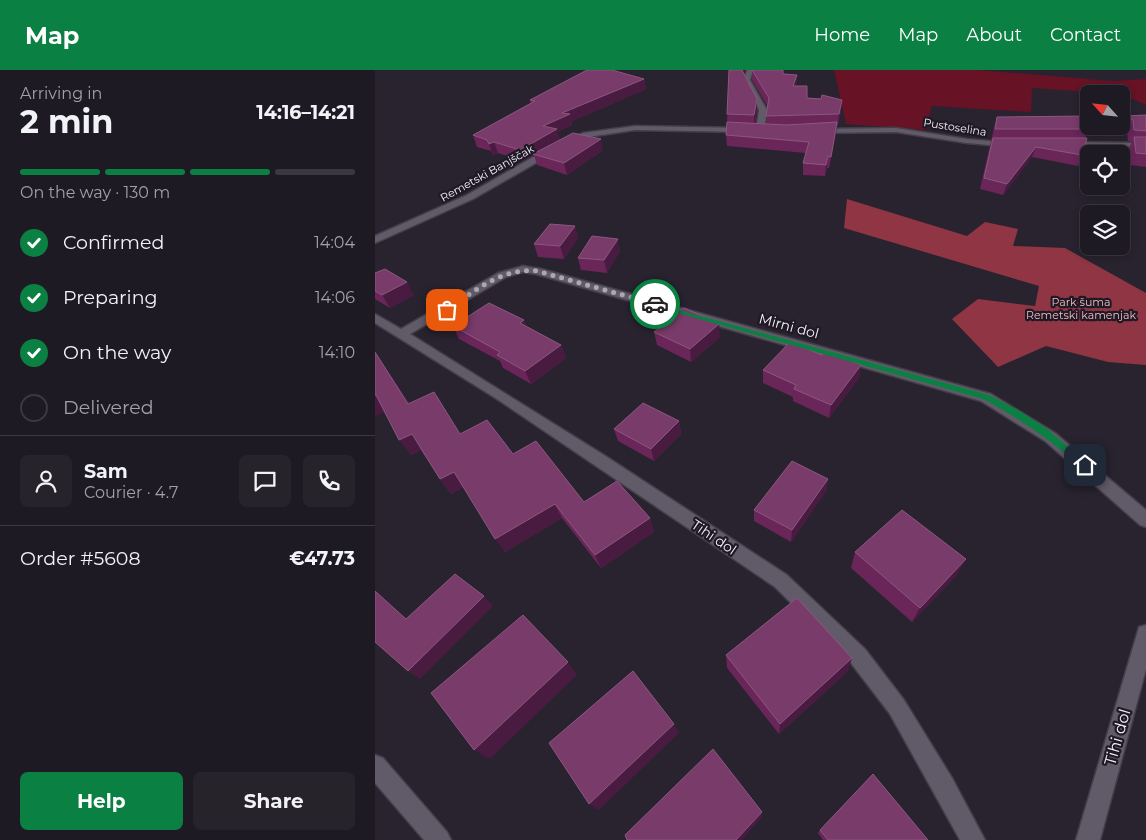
<!DOCTYPE html>
<html lang="en">
<head>
<meta charset="utf-8">
<style>
  :root { --surface:#1e1a23; --page:#26232b; --text:#f1f3f6; --muted:#a1a1a6; --line:#3c3841; --accent:#0b8043 }
  body { margin:0; font-family:Montserrat,sans-serif; background:var(--page); color:var(--text); height:100vh; display:flex; flex-direction:column; font-size:19px; white-space:nowrap }
  * { box-sizing:border-box; margin:0 }
  p { font-size:16px; color:var(--muted) }
  .icon { flex:none; width:28px; height:28px; fill:none; stroke:currentColor; stroke-width:2; stroke-linecap:round; stroke-linejoin:round }
  .map { position:relative; flex:1; overflow:hidden }
  .side { display:flex; flex-direction:column; background:var(--surface); width:375px }
  .side>* { flex:none }
  .needle { width:32px; rotate:297deg }
  .buttons { position:absolute; left:705px; top:15px; display:grid; gap:10px }
  .buttons a { display:grid; place-items:center; width:50px; height:50px; border-radius:8px; background:var(--surface); box-shadow:0 2px 8px #0003,0 0 0 1px var(--line); font-size:25px }
  .pin { position:absolute; display:grid; place-items:center; width:42px; height:42px; color:#fff; margin:-21px; border-radius:10px; box-shadow:0 2px 8px #0006 }
  .courier { position:absolute; display:grid; place-items:center; width:50px; height:50px; margin:-25px; border:4px solid #0b8043; border-radius:50%; background:#fff; color:#222; box-shadow:0 1px 6px #0007 }
  .head em { font-style:normal; font-weight:700 }
  .head div { display:flex; flex-direction:column-reverse }
  .head { display:flex; align-items:center; justify-content:space-between; height:85px; padding:0 20px }
  h1 { font-size:32px; font-weight:700; line-height:38px }
  .bar { display:grid; grid-template-columns:repeat(4,1fr); gap:8px 5px; align-content:center; height:60px; padding:0 20px }
  .bar i { height:6px; border-radius:4px; background:var(--line) }
  .bar .current { background:var(--accent) }
  .bar p { grid-column:span 4 }
  .line { display:flex; align-items:center; gap:12px; padding:0 20px; border-top:1px solid var(--line) }
  .line div { flex:1 }
  .round { display:grid; place-items:center; flex:none; width:52px; height:52px; border-radius:8px; background:var(--page) }
  ol { padding:0 20px; list-style:none }
  li { display:flex; align-items:center; gap:15px; height:55px }
  li p { margin-inline-start:auto }
  li .icon { padding:5px; border-radius:50%; background:var(--accent); color:#fff; stroke-width:4 }
  li:last-child { color:var(--muted) }
  li i { width:28px; height:28px; border:2px solid var(--line); border-radius:50% }
  .cta { display:flex; gap:10px; margin-top:auto; padding:10px 20px }
  .cta a { flex:1; height:58px; border-radius:8px; background:var(--accent); color:#fff; font-size:20px; font-weight:700; line-height:58px; text-align:center }
  .cta a+a { background:var(--page); color:var(--text) }
  header { display:flex; align-items:center; gap:30px; box-sizing:border-box; height:70px; padding:0 25px; background:var(--accent); color:#fff }
  header strong { font-size:24px }
  nav { display:flex; gap:28px; margin-inline-start:auto; font-size:18px }
  main { display:flex; flex:1; min-height:0 }
  .map>svg:first-child { display:block }
  .green { fill:#671225 }
  .forest { fill:#8f3543 }
  .lines { fill:none; stroke-linecap:round; stroke-linejoin:round }
  .street-casing { stroke:#433e48; stroke-width:3 }
  .street { fill:#615b69; fill-rule:evenodd }
  .wall { fill:#6a2559 }
  .shaded-wall { fill:#4a1b41 }
  .building { fill:#793b6a; stroke:#8c5780 }
  .route { fill:#0b8043 }
  .done { stroke:#aca8b2; stroke-width:5; stroke-dasharray:0 9 }
  .labels { text-anchor:middle; stroke-width:4.5; stroke-linejoin:round; paint-order:stroke }
  .far-street-label { font-size:11px; fill:#f3eff8; stroke:#1f1925 }
  .far-park-label { font-size:11px; fill:#f3bec1; stroke:#1f1925 }
  .street-label { font-size:14px; fill:#f3eff8; stroke:#1f1925 }
  .near-street-label { font-size:16px; fill:#f3eff8; stroke:#1f1925 }
</style>
</head>
<body>
<header>
<strong>Map</strong>
<nav><a>Home</a><a>Map</a><a>About</a><a>Contact</a></nav>
</header>
<main>
<section class="side">
<div class="head"><div><h1>2 min</h1><p>Arriving in</p></div><em>14:16–14:21</em></div>
<div class="bar"><i class="current"></i><i class="current"></i><i class="current"></i><i></i><p>On the way · 130 m</p></div>
<ol>
<li><svg class="icon" aria-label="check" viewBox="0 0 24 24"><path d="M5 12l5 5 9-10"/></svg>Confirmed<p>14:04</p></li>
<li><svg class="icon" aria-label="check" viewBox="0 0 24 24"><path d="M5 12l5 5 9-10"/></svg>Preparing<p>14:06</p></li>
<li><svg class="icon" aria-label="check" viewBox="0 0 24 24"><path d="M5 12l5 5 9-10"/></svg>On the way<p>14:10</p></li>
<li><i></i>Delivered</li>
</ol>
<div class="line" style="height:90px"><a class="round"><svg class="icon" aria-label="person" viewBox="0 0 24 24"><circle cx="12" cy="8" r="4"/><path d="M4 21q1-7 8-7t8 7"/></svg></a><div><b>Sam</b><p>Courier · 4.7</p></div><a class="round"><svg class="icon" aria-label="chat" viewBox="0 0 24 24"><path d="M4 5h16v11H9l-5 4z"/></svg></a><a class="round"><svg class="icon" aria-label="phone" viewBox="0 0 24 24"><path d="M5 4h4l2 5-3 2q2 4 5 5l2-3 5 2v4C11 20 4 13 5 4z"/></svg></a></div>
<div class="line" style="height:65px"><div>Order #5608</div><b>€47.73</b></div>
<div class="cta"><a>Help</a><a>Share</a></div>
</section>
<div class="map">
<svg width="771" height="770" viewBox="0 0 771 770">
  <rect width="100%" height="100%" fill="#28232f"/>
  <path class="green" d="M459,0H603L738,11L771,9V35L746,24L657,18L656,42L557,36L550,60L471,54Z"/>
  <path class="forest" d="M472,129L592,166L610,152L643,159L638,176L690,178L771,223V295L733,292L671,276L623,297L577,249L603,229L660,236L664,216L469,158Z"/>
  <g class="lines">
    <defs>
      <path id="street" d="M372,0H378L375,10L392,40L389,61L385,63L381,61L384,40L369,10Z
        M260,56L370,58L374,60L370,62L260,60L213,67L180,82L98,129L0,173V166L92,125L174,78L208,63Z
        M521,58L592,69L637,73L641,75L637,77L592,73L521,62L441,63L437,61L441,59Z
        M687,72L771,73V77L690,76H687Z
        M148,196L166,199L616,324L680,363L771,440V457L765,455L670,371L606,331L161,204L148,202L131,207L35,264L232,387L412,505L490,579L529,630L577,708L610,770H585L515,644L476,593L400,517L122,329L0,253V244L26,259L123,203Z
        M771,555V599L725,770H701L762,564L764,557Z
        M0,685L8,688L72,762L76,770H49L0,713Z"/>
    </defs>
    <use href="#street" class="street-casing"/>
    <use href="#street" class="street"/>
  </g>
  <path class="wall" d="M354,0H371L369,5L382,40L380,53L391,54L393,37L377,10V0L422,5V16L432,28L446,29L466,41L463,55H462L461,64L454,98H452L450,106L428,105V93L431,83L352,76L351,65L352,52Z
    M269,9L271,19L197,51V55L182,62L185,70L228,80L192,105L162,95L159,85L148,91L123,83L118,85L116,81L102,77L98,65L156,34L155,30Z
    M771,45V97L755,95L754,79L757,71H753L752,61L746,57L751,46Z
    M622,47L714,59L710,68L707,85L703,96L657,87L628,125L605,119L619,58Z
    M200,156L203,168L189,189L163,187L159,174Z
    M245,181L232,203L206,200L203,188Z
    M0,203L39,225L15,238L0,229Z
    M78,256H151L186,275L191,288L156,314L128,298L125,291L84,269Z
    M279,262L345,267L316,292L282,275Z
    M0,282L34,333L85,364L138,384L209,432L275,448L279,462L226,498L187,448L130,482L88,417L76,424L65,409L46,380L36,385L9,342Z
    M447,285L486,295L484,308L454,348L418,331V327L388,313V300Z
    M304,351L306,364L279,391L243,371L239,359Z
    M453,409L451,421L416,472L379,451V440Z
    M480,482L582,505L537,552L476,498Z
    M351,585L473,601L404,664L352,598Z
    M445,760L553,770H448L443,763Z"/>
  <path class="shaded-wall" d="M367,0H371L367,11Z
    M422,5V15L418,26V16Z
    M269,9L271,19L197,51V55L182,62L185,71L158,84L159,85L148,91L145,80L168,56L187,43Z
    M382,29V40L379,56V45Z
    M467,30L466,41L463,55L464,44Z
    M462,52L461,64L454,98L456,87Z
    M226,69L228,80L192,105L189,93Z
    M119,72L123,83L118,85L114,74Z
    M661,77L657,87L628,125L632,114Z
    M453,86L452,98L450,106L451,95Z
    M200,156L203,168L189,189L185,176Z
    M243,169L245,181L232,203L229,190Z
    M32,212L39,225L15,238L7,225Z
    M149,250L154,263L145,253Z
    M344,254L345,267L316,292L315,279Z
    M186,275L191,288L156,314L150,301Z
    M0,282L44,349L33,334Z
    M486,295L484,308L454,348L456,335Z
    M0,325H1L12,341L0,346Z
    M304,351L306,364L279,391L276,379Z
    M37,364L48,379L36,385L24,370Z
    M79,402L89,417L76,424L65,409Z
    M453,409L451,421L416,472L417,460Z
    M180,434L187,448L130,482L120,469Z
    M275,448L279,462L226,498L220,485Z
    M591,489L582,505L537,552L545,538Z
    M0,520L42,559L31,549L0,521Z
    M109,526L118,536L45,609L33,601Z
    M477,588L473,601L404,664L405,654Z
    M193,592L202,605L115,689L99,680Z
    M299,654L304,663L224,740L214,734Z
    M387,742V747L367,770H361Z"/>
  <path class="building" d="M212,0H237L269,9L187,43L195,44L168,56L182,59L145,80L119,72L114,74L112,70L98,65L160,31L155,30Z
    M354,0H367L382,29L379,45L352,44Z
    M377,0H408V4L422,5L418,16H432V28L446,29L447,25L467,30L464,44L391,46L394,28Z
    M771,45V61L759,60L758,50L751,46Z
    M714,46V56H715L714,59H620L622,47Z
    M352,52L412,55L462,52L456,87L453,86L451,95L428,93L434,72L351,65Z
    M198,63L226,69L189,93L158,84Z
    M759,67H771V84L761,83Z
    M618,68H712L707,85L661,77L632,114L609,108Z
    M175,154L200,156L185,176L159,174Z
    M217,166L243,169L229,190L203,188Z
    M10,199L32,212L7,225L0,221V203Z
    M114,233L149,250L145,253L186,275L150,301L122,285L125,282L78,256Z
    M309,238L344,254L315,279L279,262Z
    M415,272L447,285L450,281L486,295L456,335L419,319L421,315L388,300Z
    M0,282L33,334L59,322L85,364L112,350L138,384L161,371L209,432L242,411L275,448L220,485L180,434L120,469L79,402L65,409L37,364L24,370L1,325H0Z
    M268,333L304,351L276,379L239,359Z
    M417,391L453,409L417,460L379,440Z
    M527,440L591,489L545,538L480,482Z
    M80,504L109,526L33,601L0,572V521L31,549Z
    M422,528L477,588L405,654L351,585Z
    M148,545L193,592L99,680L56,623Z
    M258,601L299,654L214,734L174,673Z
    M338,679L387,742L361,770H252L250,765Z
    M498,704L553,770H453L445,760Z"/>
  <path class="route" d="M278,233L614,325L643,340L671,358L714,395L710,398L707,397C676,371 645,348 608,329L278,236Z"/>
  <g class="lines">
    <path class="done" d="M72,240C99,221 128,197 162,201L280,234"/>
  </g>
  <g class="labels">
    <g class="far-street-label">
      <text transform="translate(580 57) rotate(9)" y="4">Pustoselina</text>
      <text transform="translate(112 103) rotate(-29)" y="4">Remetski Banjščak</text>
    </g>
    <g class="far-park-label">
      <text x="706" y="236">Park šuma<tspan x="706" dy="13">Remetski kamenjak</tspan></text>
    </g>
    <g class="street-label">
      <text transform="translate(414 256) rotate(15)" y="5">Mirni dol</text>
      <text transform="translate(339 467) rotate(34)" y="5">Tihi dol</text>
    </g>
    <g class="near-street-label">
      <text transform="translate(742 667) rotate(-74)" y="6">Tihi dol</text>
    </g>
  </g>
</svg>
<div class="buttons">
<a><svg class="needle" viewBox="-14 -14 28 28"><path d="M0-13l5 13h-10z" fill="#e53935"/><path d="M0 13l5-13h-10z" fill="#a1a1a6"/></svg></a>
<a><svg class="icon" aria-label="locate" viewBox="0 0 24 24"><circle cx="12" cy="12" r="6"/><path d="M12 2v4M12 18v4M2 12h4M18 12h4"/></svg></a>
<a><svg class="icon" aria-label="layers" viewBox="0 0 24 24"><path d="M12 4l9 5-9 5-9-5zM3 14l9 5 9-5"/></svg></a>
</div>
<div class="pin" style="left:72px;top:240px;background:#ea580c"><svg class="icon" aria-label="bag" viewBox="0 0 24 24"><path d="M5 8h14l-1 12H6zM9 8a3 3 0 0 1 6 0"/></svg></div>
<div class="pin" style="left:710px;top:395px;background:#1f2937"><svg class="icon" aria-label="home" viewBox="0 0 24 24"><path d="M3 11l9-7 9 7M6 9v11h12V9"/></svg></div>
<div class="courier" style="left:280px;top:234px"><svg class="icon" aria-label="car" viewBox="0 0 24 24"><path d="M5 17H2v-5l4-1 3-4h7l3 4 3 1v5h-3M9 17h6M6 11h13"/><circle cx="7" cy="17" r="2"/><circle cx="17" cy="17" r="2"/></svg></div>
</div>
</main>
</body>
</html>
